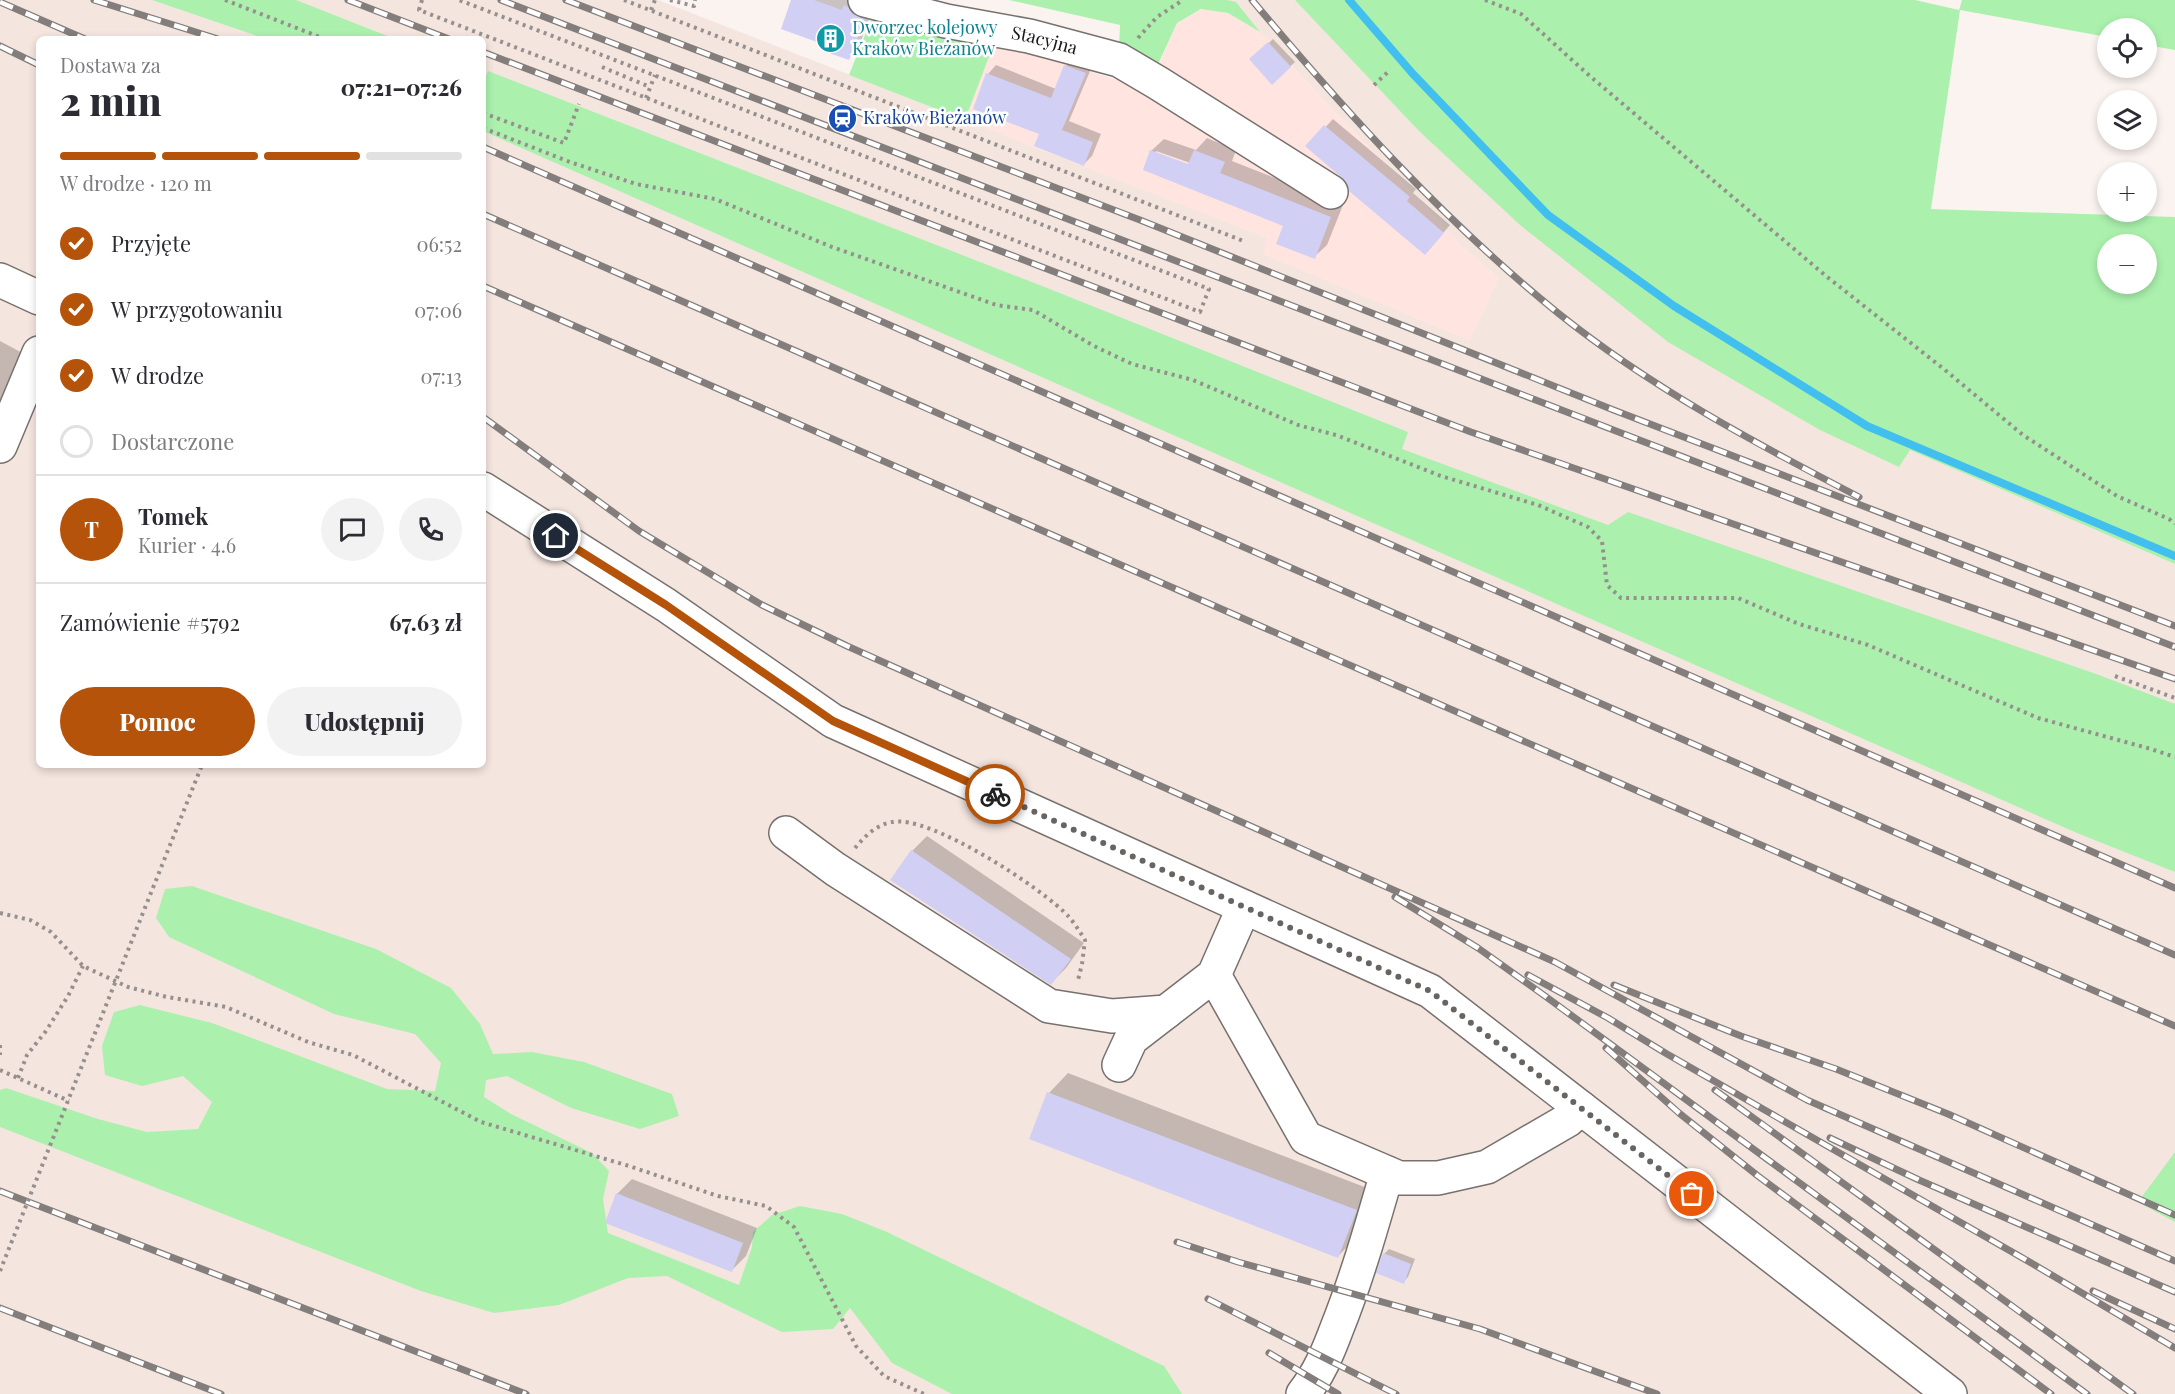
<!DOCTYPE html>
<html lang="pl">
<head>
<meta charset="utf-8">
<style>
  :root { --surface:#fff; --page:#f2f2f3; --text:#2b2b33; --muted:#7c7c81; --line:#e1e1e2; --accent:#b45309 }
  body { margin:0; font-family:"Playfair Display",serif; background:var(--page); color:var(--text); height:100vh; display:flex; flex-direction:column; font-size:22px; white-space:nowrap }
  * { box-sizing:border-box; margin:0 }
  p { font-size:20px; color:var(--muted) }
  .icon { flex:none; width:33px; height:33px; fill:none; stroke:currentColor; stroke-width:2; stroke-linecap:round; stroke-linejoin:round }
  .map { position:relative; flex:1; overflow:hidden }
  .drawer { position:absolute; left:36px; top:36px; width:450px; height:732px; display:flex; flex-direction:column; background:var(--surface); border-radius:9px; box-shadow:0 3px 9px #0003 }
  .drawer>* { flex:none }
  .tools { position:absolute; left:2097px; top:18px; display:grid; gap:12px }
  .tools a { display:grid; place-items:center; width:60px; height:60px; border-radius:50%; background:var(--surface); box-shadow:0 3px 9px #0003; font-size:30px }
  .pin { position:absolute; display:grid; place-items:center; width:51px; height:51px; color:#fff; margin:-26px; border:3px solid #fff; border-radius:50%; box-shadow:0 2px 6px #0007 }
  .courier { position:absolute; display:grid; place-items:center; width:60px; height:60px; margin:-30px; border:4px solid #b45309; border-radius:50%; background:#fff; color:#222; box-shadow:0 2px 8px #0007 }
  .overview em { font-style:normal; font-weight:800 }
  .overview div { display:flex; flex-direction:column-reverse }
  .overview { display:flex; align-items:center; justify-content:space-between; height:102px; padding:0 24px }
  h1 { font-size:39px; font-weight:800; line-height:45px }
  .bar { display:grid; grid-template-columns:repeat(4,1fr); gap:9px 6px; align-content:center; height:72px; padding:0 24px }
  .bar i { height:8px; border-radius:4px; background:var(--line) }
  .bar .active { background:var(--accent) }
  .bar p { grid-column:span 4 }
  .line { display:flex; align-items:center; gap:15px; padding:0 24px; border-top:2px solid var(--line) }
  .line div { flex:1 }
  .round { display:grid; place-items:center; flex:none; width:63px; height:63px; border-radius:32px; background:var(--page) }
  ol { padding:0 24px; list-style:none }
  li { display:flex; align-items:center; gap:18px; height:66px }
  li p { margin-inline-start:auto }
  li .icon { padding:6px; border-radius:50%; background:var(--accent); color:#fff; stroke-width:4 }
  li:last-child { color:var(--muted) }
  li i { width:33px; height:33px; border:3px solid var(--line); border-radius:50% }
  .cta { display:flex; gap:12px; margin-top:auto; padding:12px 24px }
  .cta a { flex:1; height:69px; border-radius:36px; background:var(--accent); color:#fff; font-size:24px; font-weight:800; line-height:69px; text-align:center }
  .cta a+a { background:var(--page); color:var(--text) }
  .map>svg:first-child { display:block }
  .industrial { fill:#ffe4e0 }
  .built { fill:#f5e5df; fill-rule:evenodd }
  .green { fill:#abf1ad; fill-rule:evenodd }
  .shadow { fill:#0003; fill-rule:evenodd }
  .lines { fill:none; stroke-linecap:round; stroke-linejoin:round }
  .stream { stroke:#41bfef; stroke-width:8 }
  .building { fill:#d1cff4 }
  .minor-casing { stroke:#77716e; stroke-width:36 }
  .path { stroke:#95908e; stroke-width:4; stroke-dasharray:3 4.5; stroke-linecap:butt }
  .minor { stroke:#fff; stroke-width:33 }
  .rail-casing { stroke:#837e7c; stroke-width:7 }
  .rail { stroke:#fff; stroke-width:4.5; stroke-dasharray:14; stroke-linecap:butt }
  .path-bridge { stroke:#95908e; stroke-width:4; stroke-dasharray:3 4.5; stroke-linecap:butt }
  .done { stroke:#686462; stroke-width:6; stroke-dasharray:0 10.8 }
  .route { stroke:#b45309; stroke-width:8 }
  .labels { text-anchor:middle; stroke-width:5; stroke-linejoin:round; paint-order:stroke }
  .culture-label { font-size:18px; fill:#0d838f; stroke:#fff; text-anchor:start }
  .street-label { font-size:18px; fill:#191716; stroke:#fff }
  .transit-label { font-size:18px; fill:#164399; stroke:#fff; text-anchor:start }
</style>
</head>
<body>
<div class="map">
<svg width="2175" height="1394" viewBox="0 0 2175 1394">
  <rect width="100%" height="100%" fill="#fbf3f0"/>
  <path class="industrial" d="M1202,9L1228,13L1260,32L1463,247L1499,278L1469,340L1262,254L1268,238L965,120L995,41L1148,90L1177,23Z"/>
  <path class="built" d="M0,0H658L1268,238L1263,254L1469,340L1499,278L1463,247L1260,32L1231,7L1208,0H1356L1885,439L2175,564V1394H0ZM39,39H483V765H39Z"/>
  <path class="green" d="M152,0H296L395,39H266Z
    M1009,0H1227L1236,2L1260,32L1228,13L1201,9L1177,23L1155,71L1119,50L1120,25Z
    M1295,0H1915L1959,10L1962,0H2175V50L2147,45L2146,28H2108L2107,37L1960,10L1931,209L2175,217V564L1910,450L1899,467L1820,430L1668,342L1520,225L1419,131ZM2108,244H2146V284H2108Z
    M873,15L995,41L965,120L849,75Z
    M488,71L1037,284L1408,432L1402,449L1608,525L1628,512L2099,675L2175,704V872L2077,833L483,131V84Z
    M192,886L376,949L451,988L480,1024L493,1054L532,1052L584,1062L672,1094L679,1116L640,1129L571,1108L507,1076L486,1080L484,1097L511,1114L592,1153L609,1171L603,1199L608,1233L739,1285L752,1247L753,1232L772,1215L800,1206L842,1214L887,1232L1164,1366L1182,1394H952L892,1363L850,1308L833,1329L782,1332L667,1276L628,1278L559,1305L494,1313L421,1291L0,1127V1090L6,1088L98,1119L147,1132L198,1129L212,1102L183,1076L142,1086L105,1075L102,1046L114,1012L140,1005L212,1023L387,1089L435,1091L441,1063L415,1034L334,1014L169,937L156,918L165,889Z
    M2175,1152V1222L2138,1202Z"/>
  <path class="shadow" d="M793,0H859L873,9L858,49L848,59L830,45Z
    M1273,39L1295,62L1272,83L1251,59Z
    M1074,57L1093,64L1069,121L1101,134L1092,156L1084,164L1041,133L988,74L996,65L1056,89L1066,66Z
    M1333,119L1416,189L1413,193L1450,225L1432,246L1349,182L1308,146Z
    M1207,138L1236,150L1232,161L1343,205L1327,245L1314,257L1278,243L1285,225L1144,169L1151,151L1164,139L1196,150ZM1156,151L1196,165L1195,168L1156,154Z
    M0,341L28,356L0,408Z
    M927,836L1084,943L1066,968L1051,983L912,851Z
    M1068,1073L1375,1191L1358,1236L1338,1256L1049,1093Z
    M632,1179L757,1228L746,1256L731,1271L617,1194Z
    M1389,1249L1415,1259L1408,1277L1403,1282L1384,1254Z"/>
  <g class="lines">
    <path class="stream" d="M1349,0L1413,74L1548,215L1674,306L1867,426L2175,556"/>
  </g>
  <path class="building" d="M791,0H814L842,10L844,5L848,7L852,14L865,19L849,60L826,52L828,46L781,29Z
    M1268,42L1291,67L1272,85L1249,59Z
    M1064,65L1086,73L1062,130L1093,142L1084,166L1034,146L1039,134L973,109L986,73L1051,98Z
    M1324,125L1410,197L1407,201L1444,233L1425,255L1349,191L1347,183L1341,177L1305,146Z
    M1150,150L1188,164L1194,150L1225,162L1220,173L1331,217L1315,259L1276,244L1283,226L1143,170Z
    M911,850L1071,959L1051,985L890,880Z
    M1047,1092L1357,1210L1338,1258L1029,1139Z
    M616,1193L743,1243L732,1272L605,1223Z
    M1383,1253L1411,1264L1404,1284L1376,1273Z"/>
  <g class="lines">
    <defs>
      <g id="minor">
        <path id="s1" d="M865,0L946,21L1029,36L1119,60L1158,83L1331,192"/>
        <path d="M0,280L39,298"/>
        <path d="M0,446L39,353"/>
        <path d="M483,489L666,605L833,721L1430,991L1950,1394"/>
        <path d="M786,833L835,869L1049,1006L1112,1016L1166,1012L1214,975L1244,907"/>
        <path d="M1214,975L1306,1138L1399,1178H1438L1487,1167L1568,1120L1581,1108"/>
        <path d="M1119,1065L1131,1039L1166,1012"/>
        <path d="M1303,1394C1319,1374 1328,1352 1337,1328C1357,1278 1372,1225 1387,1173"/>
      </g>
    </defs>
    <use href="#minor" class="minor-casing"/>
    <path class="path" d="M225,0L325,39
      M422,0L419,10L1200,312L1209,289L459,0
      M624,0L1246,242
      M670,0L694,6L695,0
      M1485,0L1521,14L1591,77L1826,276L1945,370L2023,435L2117,496L2169,519L2175,524
      M651,10L655,0
      M1138,38L1157,17L1183,0
      M602,67L650,87
      M1374,85L1390,70
      M646,98L655,75
      M483,113L564,143L579,104
      M483,128L570,162L636,184L715,199L832,247L996,305L1033,310L1094,346L1132,364L1193,380L1298,425L1336,435L1441,476L1538,505L1588,527L1602,541L1607,585L1621,598H1738L1799,624L1868,645L2038,718L2151,749L2175,757
      M2115,676L2175,698
      M855,848C865,836 876,825 892,822C929,814 1044,889 1069,917C1075,924 1080,932 1085,940L1082,964L1078,980
      M0,913L30,920L51,932L83,966L128,987L167,997L226,1007L308,1042L353,1055L481,1122L629,1166L718,1196L766,1206L794,1227L856,1346L884,1376L924,1394
      M0,1045V1055
      M0,1070L69,1101
      M18,1078L27,1055L46,1031L68,996L83,966"/>
    <use href="#minor" class="minor"/>
    <defs>
      <path id="rail" d="M94,0L218,39
        M348,0L449,39
        M501,0L2175,647
        M566,0L1140,220L1611,409L2175,626
        M1252,0C1346,112 1444,221 1558,313C1650,387 1755,443 1859,497
        M0,2L85,39
        M0,46L39,65
        M483,52L1471,432L2175,679
        M483,147L2175,888
        M483,214L2175,955
        M483,286L2175,1026
        M483,417L639,531L762,605L847,646L1555,962L1807,1100L2175,1261
        M1395,897L1478,948L1545,996L2087,1394
        M1528,975L1608,1018L1667,1054L2033,1264L2175,1348
        M1614,985L1741,1036L1836,1069L1948,1114L2175,1215
        M1606,1048L1679,1113L1758,1176L2051,1394
        M1715,1090L2133,1394
        M1830,1138L1919,1180L2175,1292
        M0,1191L526,1394
        M1177,1242L1238,1262L1480,1329L1657,1394
        M2093,1291L2175,1329
        M1208,1299L1396,1394
        M0,1308L221,1394
        M1269,1353L1338,1394"/>
    </defs>
    <use href="#rail" class="rail-casing"/>
    <use href="#rail" class="rail"/>
    <path class="path-bridge" d="M0,1271L202,765"/>
  </g>
  <g class="lines">
    <path class="done" d="M995,794L1430,991L1692,1194"/>
    <path class="route" d="M556,536L666,605L833,721L995,794"/>
  </g>
  <defs>
    <symbol id="building-disc" viewBox="-11 -11 22 22"><circle r="9.5" fill="#0f9aa8" stroke="#fff"/><path d="M-4-6H4V6H1V3H-1V6H-4ZM-2.5-4.3h1.7v1.8h-1.7ZM.8-4.3h1.7v1.8H.8ZM-2.5-1h1.7V.8h-1.7ZM.8-1h1.7V.8H.8Z" fill="#fff"/></symbol>
    <symbol id="station-disc" viewBox="-11 -11 22 22"><circle r="9.5" fill="#1a4fb4" stroke="#fff"/><path d="M-3-6H3Q5-6 5-4V2Q5 4 3 4L4.5 6H3L1.5 4h-3L-3 6H-4.5L-3 4Q-5 4-5 2V-4Q-5-6-3-6ZM-3.5-4v3h7v-3ZM-3.5 1v1.5H-2V1ZM2 1v1.5H3.5V1Z" fill="#fff"/></symbol>
  </defs>
  <g fill-rule="evenodd">
    <use href="#building-disc" x="814" y="22" width="33" height="33"/>
    <use href="#station-disc" x="826" y="102" width="33" height="33"/>
  </g>
  <g class="labels">
    <g class="culture-label">
      <text x="852" y="34">Dworzec kolejowy<tspan x="852" dy="21">Kraków Bieżanów</tspan></text>
    </g>
    <g class="street-label">
      <text dy="6" stroke="none"><textPath href="#s1" startOffset="184">Stacyjna</textPath></text>
    </g>
    <g class="transit-label">
      <text x="863" y="124">Kraków Bieżanów</text>
    </g>
  </g>
</svg>
<div class="tools">
<a><svg class="icon" aria-label="locate" viewBox="0 0 24 24"><circle cx="12" cy="12" r="6"/><path d="M12 2v4M12 18v4M2 12h4M18 12h4"/></svg></a>
<a><svg class="icon" aria-label="layers" viewBox="0 0 24 24"><path d="M12 4l9 5-9 5-9-5zM3 14l9 5 9-5"/></svg></a>
<a>+</a>
<a>−</a>
</div>
<div class="pin" style="left:1692px;top:1194px;background:#ea580c"><svg class="icon" aria-label="bag" viewBox="0 0 24 24"><path d="M5 8h14l-1 12H6zM9 8a3 3 0 0 1 6 0"/></svg></div>
<div class="pin" style="left:556px;top:536px;background:#1f2937"><svg class="icon" aria-label="home" viewBox="0 0 24 24"><path d="M3 11l9-7 9 7M6 9v11h12V9"/></svg></div>
<div class="courier" style="left:995px;top:794px"><svg class="icon" aria-label="bike" viewBox="0 0 24 24"><circle cx="6" cy="16" r="4"/><circle cx="18" cy="16" r="4"/><path d="M6 16l4-8h5l3 8M10 8l3 8H6M13 5h3"/></svg></div>
<section class="drawer">
<div class="overview"><div><h1>2 min</h1><p>Dostawa za</p></div><em>07:21–07:26</em></div>
<div class="bar"><i class="active"></i><i class="active"></i><i class="active"></i><i></i><p>W drodze · 120 m</p></div>
<ol>
<li><svg class="icon" aria-label="check" viewBox="0 0 24 24"><path d="M5 12l5 5 9-10"/></svg>Przyjęte<p>06:52</p></li>
<li><svg class="icon" aria-label="check" viewBox="0 0 24 24"><path d="M5 12l5 5 9-10"/></svg>W przygotowaniu<p>07:06</p></li>
<li><svg class="icon" aria-label="check" viewBox="0 0 24 24"><path d="M5 12l5 5 9-10"/></svg>W drodze<p>07:13</p></li>
<li><i></i>Dostarczone</li>
</ol>
<div class="line" style="height:108px"><b class="round" style="background:var(--accent);color:#fff">T</b><div><b>Tomek</b><p>Kurier · 4.6</p></div><a class="round"><svg class="icon" aria-label="chat" viewBox="0 0 24 24"><path d="M4 5h16v11H9l-5 4z"/></svg></a><a class="round"><svg class="icon" aria-label="phone" viewBox="0 0 24 24"><path d="M5 4h4l2 5-3 2q2 4 5 5l2-3 5 2v4C11 20 4 13 5 4z"/></svg></a></div>
<div class="line" style="height:78px"><div>Zamówienie #5792</div><b>67.63 zł</b></div>
<div class="cta"><a>Pomoc</a><a>Udostępnij</a></div>
</section>
</div>
</body>
</html>
